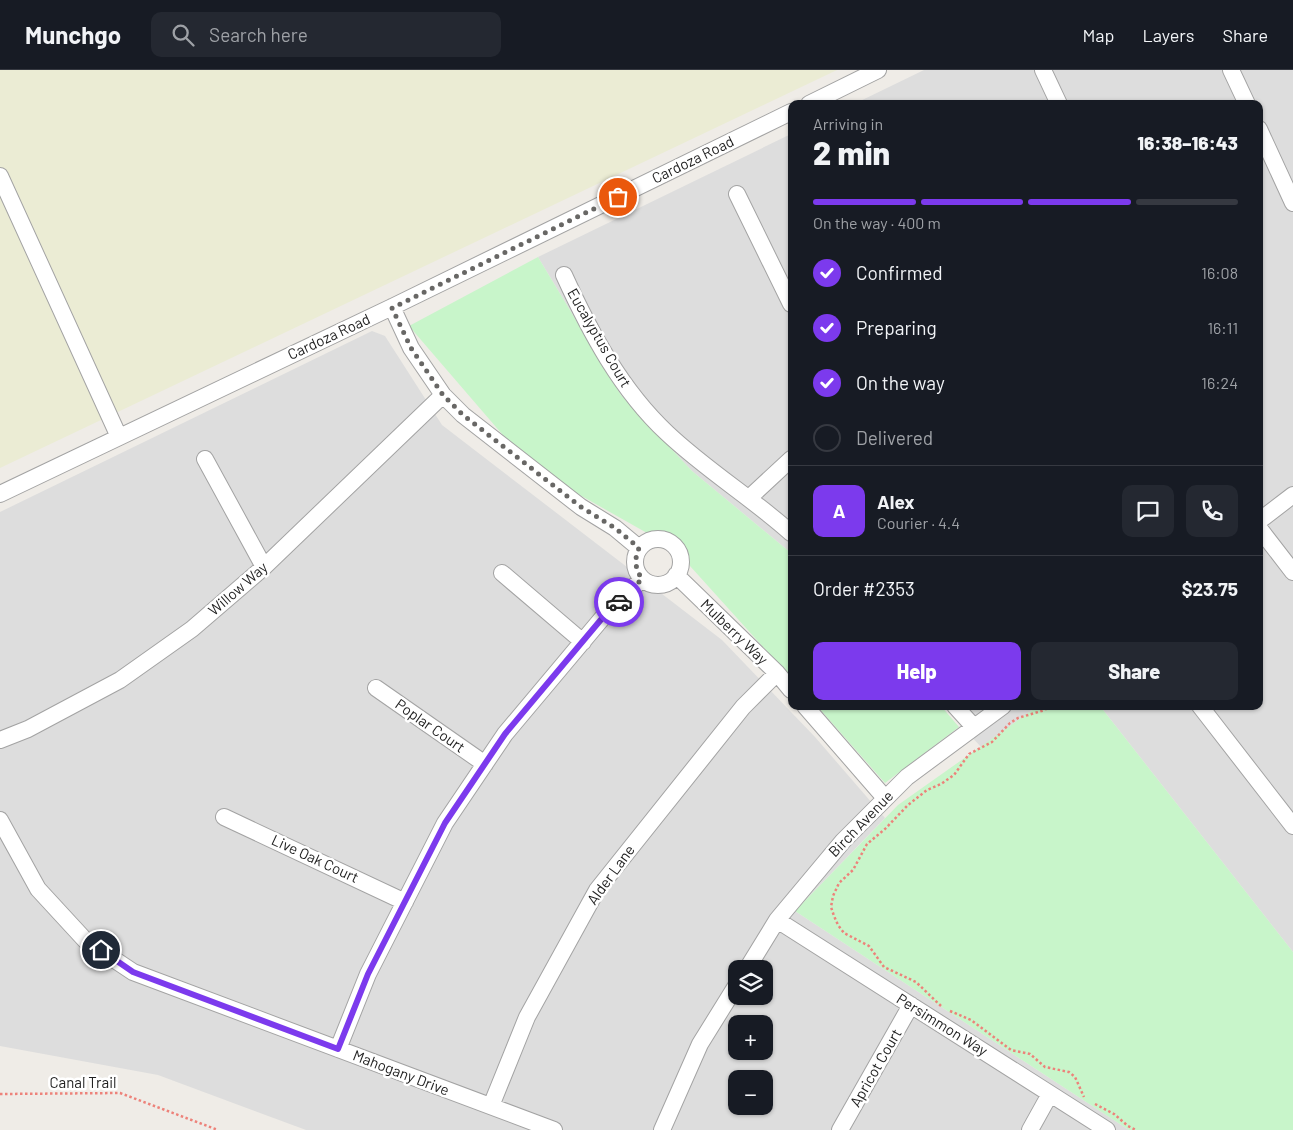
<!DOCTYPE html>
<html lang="en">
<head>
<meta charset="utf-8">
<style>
  :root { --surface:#171b24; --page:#242831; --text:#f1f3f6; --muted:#9ea1a6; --line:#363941; --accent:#7c3aed }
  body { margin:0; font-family:Barlow,sans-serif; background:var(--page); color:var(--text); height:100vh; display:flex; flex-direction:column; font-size:19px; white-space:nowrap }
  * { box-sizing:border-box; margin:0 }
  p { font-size:16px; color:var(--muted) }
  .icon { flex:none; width:28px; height:28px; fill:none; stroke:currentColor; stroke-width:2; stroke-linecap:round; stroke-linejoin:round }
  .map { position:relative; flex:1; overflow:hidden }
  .panel { position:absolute; left:788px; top:30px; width:475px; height:610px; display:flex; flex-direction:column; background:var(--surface); border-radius:10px; box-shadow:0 1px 4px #0004 }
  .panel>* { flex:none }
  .controls { position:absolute; left:728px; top:890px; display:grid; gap:10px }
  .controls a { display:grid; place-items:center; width:45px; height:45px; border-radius:10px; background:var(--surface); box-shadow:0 1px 4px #0004; font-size:25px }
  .pin { position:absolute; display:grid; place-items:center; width:42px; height:42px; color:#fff; margin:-21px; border:2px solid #fff; border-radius:50%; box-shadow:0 1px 5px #0007 }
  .courier { position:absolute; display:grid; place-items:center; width:50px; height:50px; margin:-25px; border:4px solid #7c3aed; border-radius:50%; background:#fff; color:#222; box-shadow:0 1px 6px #0007 }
  .headline em { font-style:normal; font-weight:800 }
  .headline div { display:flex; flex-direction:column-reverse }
  .headline { display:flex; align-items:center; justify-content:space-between; height:85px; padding:0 25px }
  h1 { font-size:32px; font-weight:800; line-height:38px }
  .bar { display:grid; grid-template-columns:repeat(4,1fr); gap:8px 5px; align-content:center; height:60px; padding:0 25px }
  .bar i { height:6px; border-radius:4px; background:var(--line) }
  .bar .on { background:var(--accent) }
  .bar p { grid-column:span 4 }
  .line { display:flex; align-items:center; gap:12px; padding:0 25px; border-top:1px solid var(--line) }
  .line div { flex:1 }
  .round { display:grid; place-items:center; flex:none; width:52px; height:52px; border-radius:10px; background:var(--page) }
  ol { padding:0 25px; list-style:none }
  li { display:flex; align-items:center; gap:15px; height:55px }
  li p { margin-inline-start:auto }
  li .icon { padding:5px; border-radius:50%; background:var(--accent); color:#fff; stroke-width:4 }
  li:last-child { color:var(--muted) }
  li i { width:28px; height:28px; border:2px solid var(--line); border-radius:50% }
  .primary-button { display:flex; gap:10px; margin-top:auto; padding:10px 25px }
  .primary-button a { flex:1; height:58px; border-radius:10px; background:var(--accent); color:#fff; font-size:20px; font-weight:800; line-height:58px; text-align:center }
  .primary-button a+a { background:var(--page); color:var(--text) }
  header { display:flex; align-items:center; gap:30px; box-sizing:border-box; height:70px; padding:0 25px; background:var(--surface); border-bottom:1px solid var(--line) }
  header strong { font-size:24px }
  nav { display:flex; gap:28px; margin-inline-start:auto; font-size:18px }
  .search { width:350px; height:45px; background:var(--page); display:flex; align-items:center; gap:12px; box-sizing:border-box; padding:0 18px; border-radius:10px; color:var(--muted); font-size:19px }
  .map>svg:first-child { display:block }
  .residential { fill:#ddd; fill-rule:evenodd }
  .farmland { fill:#ebecd4 }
  .park { fill:#c8f5ca }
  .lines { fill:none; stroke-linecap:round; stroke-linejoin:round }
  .minor-casing { stroke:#a3a3a3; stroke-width:18 }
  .path { stroke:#ed827a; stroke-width:2.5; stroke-dasharray:2.5 2.5; stroke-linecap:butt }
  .minor { stroke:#fff; stroke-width:16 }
  .done { stroke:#686765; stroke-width:5; stroke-dasharray:0 9 }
  .route { stroke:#7c3aed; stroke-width:6 }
  .labels { text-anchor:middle; stroke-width:5; stroke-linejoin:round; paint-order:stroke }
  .street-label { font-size:15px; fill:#1f1f1f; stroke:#fff }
</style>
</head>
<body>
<header>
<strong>Munchgo</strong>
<div class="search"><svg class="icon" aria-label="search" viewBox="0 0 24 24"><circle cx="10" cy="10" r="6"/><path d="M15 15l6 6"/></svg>Search here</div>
<nav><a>Map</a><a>Layers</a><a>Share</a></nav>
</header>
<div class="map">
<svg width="1293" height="1060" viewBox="0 0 1293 1060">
  <rect width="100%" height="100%" fill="#efece7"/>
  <path class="residential" d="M924,0H1293V882L1100,636H1259V34H854Z
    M791,64V483L692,401L621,325L538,187Z
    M372,261L385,266L442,355L722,570L815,667L885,748L795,841L1129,1060H306L158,1005L0,976V442ZM736,899H764V926H736ZM736,954H764V981H736ZM736,1009H764V1036H736Z
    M943,636H1038L981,677Z"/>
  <path class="farmland" d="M0,0H837L0,398Z"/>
  <path class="park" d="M538,187L621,325L692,401L791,483V608L690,496L680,473L670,466L647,463L578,424L508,371L409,256Z
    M817,636H941L959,657L885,713Z
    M1038,636H1100L1293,882V1060H1129L795,841L898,735Z"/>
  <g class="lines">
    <defs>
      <path id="minor" d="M1043,0L1059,34
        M1231,0L1247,34
        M809,34L878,0
        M1259,59L1293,133
        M0,106L119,367
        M737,124L791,234
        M564,205C590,262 621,320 667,363C706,400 752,428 791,463
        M392,237L411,278L443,325L463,345L581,437L615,458L639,478
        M205,389L264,497
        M0,424L392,237L791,42
        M749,428L791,389
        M1259,451L1293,425
        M1259,458L1293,502
        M635 492a23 23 0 1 1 46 0a23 23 0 1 1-46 0Z
        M502,503L583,572
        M676,505L777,603L791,620
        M376,618L485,694
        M805,636L885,728
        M955,636L974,657
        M1200,636L1293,756
        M0,670L28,659L120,610L192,559L264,497L443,325
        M224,747L405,832
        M0,750L38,819L85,870L133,902L554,1060
        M777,850L1107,1060
        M747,899L777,850L843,771L907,707L1003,636
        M338,979L368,904L445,753L505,664L604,546L642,509
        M491,1036L527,947L597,820L743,637L777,603
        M662,1060L700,974L736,916
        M840,1060L911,935
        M1030,1060L1050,1024"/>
    </defs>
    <use href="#minor" class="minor-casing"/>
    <path class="path" d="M941,936L916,912L884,897L869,876L844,863L838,855L834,846L831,837L833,826L839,813L853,800L867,774L885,759L908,735L927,720L941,714L954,705L969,684L992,672L1010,653L1018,648L1045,640L1049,636
      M950,941L971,950L1011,980L1030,984L1045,997L1069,1002L1075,1007L1084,1027
      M0,1024L120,1023L218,1060
      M1095,1034L1114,1044L1128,1056L1136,1060"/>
    <use href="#minor" class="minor"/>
  </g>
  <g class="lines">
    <path class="done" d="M618,127L392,238L411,278L443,325L463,345L581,437L615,458L639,478C634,490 635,498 642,509L619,532"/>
    <path class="route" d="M101,880L133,902L338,979L368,904L445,753L505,664L604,546L619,532"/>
  </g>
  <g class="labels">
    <g class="street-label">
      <text transform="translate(693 90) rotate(-26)" y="5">Cardoza Road</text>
      <text transform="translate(329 267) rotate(-25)" y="5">Cardoza Road</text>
      <text transform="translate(599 268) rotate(60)" y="5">Eucalyptus Court</text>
      <text transform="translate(238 519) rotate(-41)" y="5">Willow Way</text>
      <text transform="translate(734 562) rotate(44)" y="5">Mulberry Way</text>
      <text transform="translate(430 656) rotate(35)" y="5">Poplar Court</text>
      <text transform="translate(861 754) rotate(-46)" y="5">Birch Avenue</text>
      <text transform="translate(315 789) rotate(25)" y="5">Live Oak Court</text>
      <text transform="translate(611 805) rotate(-54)" y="5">Alder Lane</text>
      <text transform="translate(942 955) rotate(32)" y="5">Persimmon Way</text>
      <text transform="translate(876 998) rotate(-60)" y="5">Apricot Court</text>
      <text transform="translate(401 1003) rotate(21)" y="5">Mahogany Drive</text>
      <text x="83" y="1018">Canal Trail</text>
    </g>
  </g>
</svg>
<div class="controls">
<a><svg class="icon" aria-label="layers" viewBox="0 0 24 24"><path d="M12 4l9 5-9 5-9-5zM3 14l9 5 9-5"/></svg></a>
<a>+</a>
<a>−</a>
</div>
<div class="pin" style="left:618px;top:127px;background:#ea580c"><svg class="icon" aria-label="bag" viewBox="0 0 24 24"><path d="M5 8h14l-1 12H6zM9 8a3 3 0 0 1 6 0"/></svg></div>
<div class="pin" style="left:101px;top:880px;background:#1f2937"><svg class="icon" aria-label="home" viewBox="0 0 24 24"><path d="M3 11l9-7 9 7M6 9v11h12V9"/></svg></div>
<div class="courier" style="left:619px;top:532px"><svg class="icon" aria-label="car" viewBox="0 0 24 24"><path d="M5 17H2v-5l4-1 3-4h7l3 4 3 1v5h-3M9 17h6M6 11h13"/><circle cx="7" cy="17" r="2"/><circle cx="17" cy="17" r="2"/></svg></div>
<section class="panel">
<div class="headline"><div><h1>2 min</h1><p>Arriving in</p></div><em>16:38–16:43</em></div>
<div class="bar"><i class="on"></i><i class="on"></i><i class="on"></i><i></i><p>On the way · 400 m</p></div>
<ol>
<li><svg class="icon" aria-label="check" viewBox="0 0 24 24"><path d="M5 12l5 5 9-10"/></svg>Confirmed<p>16:08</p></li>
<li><svg class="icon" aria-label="check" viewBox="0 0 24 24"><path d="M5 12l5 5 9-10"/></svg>Preparing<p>16:11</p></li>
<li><svg class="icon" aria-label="check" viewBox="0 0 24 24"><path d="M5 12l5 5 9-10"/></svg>On the way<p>16:24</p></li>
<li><i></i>Delivered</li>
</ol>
<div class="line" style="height:90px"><b class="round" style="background:var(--accent);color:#fff">A</b><div><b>Alex</b><p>Courier · 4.4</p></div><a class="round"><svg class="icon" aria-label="chat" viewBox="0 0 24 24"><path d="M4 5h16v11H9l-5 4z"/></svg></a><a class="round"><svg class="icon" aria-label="phone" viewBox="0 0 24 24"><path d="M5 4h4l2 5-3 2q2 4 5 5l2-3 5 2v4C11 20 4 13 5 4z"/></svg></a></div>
<div class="line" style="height:65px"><div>Order #2353</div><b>$23.75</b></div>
<div class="primary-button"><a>Help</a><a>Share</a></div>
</section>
</div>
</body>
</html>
